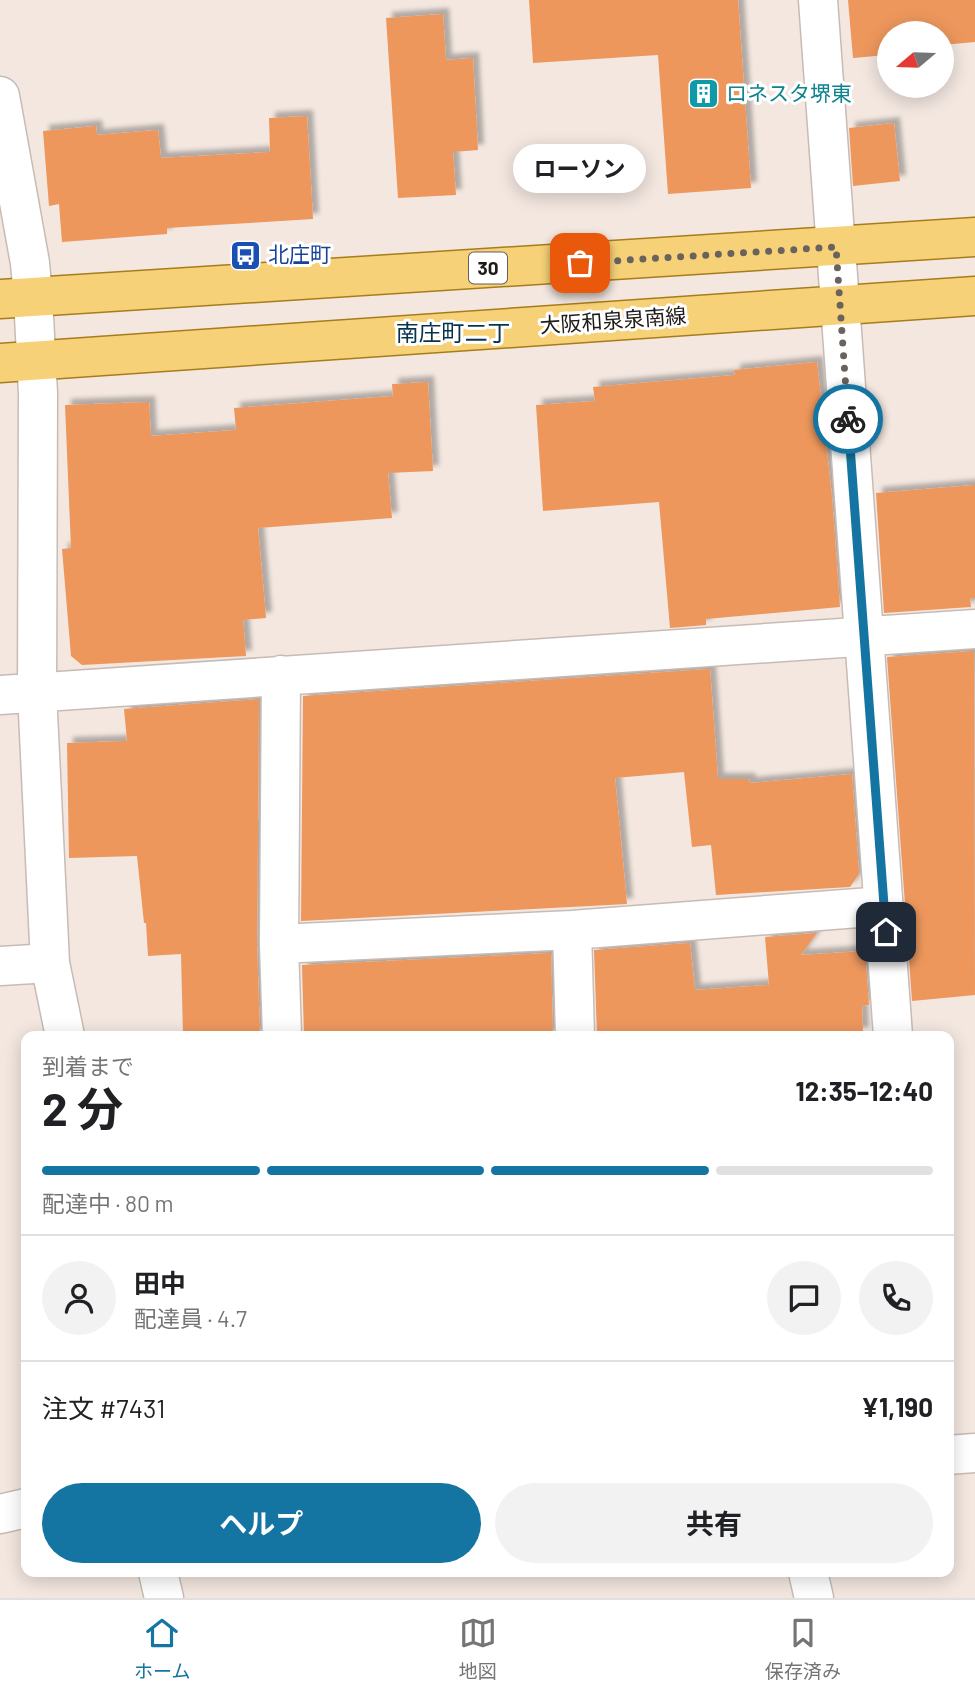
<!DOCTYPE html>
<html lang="ja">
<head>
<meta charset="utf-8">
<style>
  :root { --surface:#fff; --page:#f2f2f2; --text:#202124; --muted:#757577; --line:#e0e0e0; --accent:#1575a2 }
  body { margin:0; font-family:Barlow,"Noto Sans JP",sans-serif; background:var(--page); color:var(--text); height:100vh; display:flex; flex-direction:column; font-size:26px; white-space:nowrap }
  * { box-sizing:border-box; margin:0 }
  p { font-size:23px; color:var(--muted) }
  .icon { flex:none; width:38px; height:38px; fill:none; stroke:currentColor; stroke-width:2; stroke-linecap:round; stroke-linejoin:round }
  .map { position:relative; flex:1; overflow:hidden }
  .details { position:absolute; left:21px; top:1031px; width:933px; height:546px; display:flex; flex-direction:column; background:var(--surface); border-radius:14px; box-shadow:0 4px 18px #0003 }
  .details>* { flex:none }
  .needle { width:46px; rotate:251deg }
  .tools { position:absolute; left:877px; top:21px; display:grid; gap:14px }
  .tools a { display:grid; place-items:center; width:77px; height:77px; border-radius:50%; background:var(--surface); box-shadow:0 4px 18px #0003; font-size:35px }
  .pin { position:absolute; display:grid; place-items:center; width:60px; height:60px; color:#fff; margin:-30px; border-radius:14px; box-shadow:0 4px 10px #0006 }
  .courier { position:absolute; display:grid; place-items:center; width:70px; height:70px; margin:-35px; border:5px solid #1575a2; border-radius:50%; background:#fff; color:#222; box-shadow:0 2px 9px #0007 }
  .bubble { position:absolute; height:49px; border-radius:24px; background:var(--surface); box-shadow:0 4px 18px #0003; font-size:23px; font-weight:700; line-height:49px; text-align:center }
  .overview em { font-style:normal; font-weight:700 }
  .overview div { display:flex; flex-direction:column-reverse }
  .overview { display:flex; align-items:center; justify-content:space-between; height:119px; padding:0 21px }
  h1 { font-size:46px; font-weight:700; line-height:52px }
  .bar { display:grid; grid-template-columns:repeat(4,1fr); gap:10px 7px; align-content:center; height:84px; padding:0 21px }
  .bar i { height:9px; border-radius:5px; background:var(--line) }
  .bar .selected { background:var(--accent) }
  .bar p { grid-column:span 4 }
  .line { display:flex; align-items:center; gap:18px; padding:0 21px; border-top:2px solid var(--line) }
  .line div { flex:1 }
  .round { display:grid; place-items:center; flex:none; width:74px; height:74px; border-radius:37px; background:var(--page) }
  .button { display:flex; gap:14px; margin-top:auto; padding:14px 21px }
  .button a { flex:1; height:80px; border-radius:42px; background:var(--accent); color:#fff; font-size:28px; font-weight:700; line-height:80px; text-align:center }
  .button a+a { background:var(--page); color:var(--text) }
  .menu { display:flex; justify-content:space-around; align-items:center; height:98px; border-top:2px solid var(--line); background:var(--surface); font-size:19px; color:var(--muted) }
  .menu a { display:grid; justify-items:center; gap:4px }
  .menu .selected { color:var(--accent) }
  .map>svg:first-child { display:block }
  .building { fill:#ed975d; filter:url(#shadow) }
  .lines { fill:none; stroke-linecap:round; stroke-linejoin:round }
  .minor-casing { stroke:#c7bcb5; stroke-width:41 }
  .primary-casing { stroke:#a77d1b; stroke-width:41 }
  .minor { stroke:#fff; stroke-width:38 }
  .primary { stroke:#f7d177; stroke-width:38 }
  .done { stroke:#69625d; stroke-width:7; stroke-dasharray:0 12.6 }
  .route { stroke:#1575a2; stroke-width:9 }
  .labels { text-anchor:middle; stroke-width:6; stroke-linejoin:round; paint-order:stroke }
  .shield { fill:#fff; stroke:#625f5d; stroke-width:2 }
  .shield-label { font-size:19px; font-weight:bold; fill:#1e1a17 }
  .culture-label { font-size:21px; fill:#0d838f; stroke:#fff; text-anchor:start }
  .transit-label { font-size:21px; fill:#164399; stroke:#fff; text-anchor:start }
  .street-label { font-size:21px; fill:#1e1a17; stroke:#fff }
  .neighbourhood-label { font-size:23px; fill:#063349; stroke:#fff }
</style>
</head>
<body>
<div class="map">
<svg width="975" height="1598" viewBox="0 0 975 1598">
  <defs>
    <filter id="shadow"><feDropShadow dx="6" dy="-6" stdDeviation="2" flood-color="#0004"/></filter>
  </defs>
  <rect width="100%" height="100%" fill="#f3e7e0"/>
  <path class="building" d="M529,0H738L751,188L668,194L658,55L533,63Z
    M848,0H975V42L942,45V33H889L887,55L853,58Z
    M443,14L446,60L473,58L478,150L453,152L456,195L398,198L386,18Z
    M307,116L313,219L167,228V234L62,242L59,204L49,206L43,131L96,126L97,135L158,130L161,158L270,152L269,118Z
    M894,123L900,181L853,186L849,128Z
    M817,362L832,497L840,607L706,619V625L670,628L659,502L543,511L536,405L595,401L593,387L735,375L734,370Z
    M428,382L433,471L388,473L392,518L258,528L266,618L243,620L246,656L82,665L71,656L62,549L71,548L65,405L149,402L151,436L236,430L234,408L393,396L392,384Z
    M975,485V598H970L971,607L884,613L876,493Z
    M974,651L975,995L912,1001L887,657Z
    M710,669L718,779H749L750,783L852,774L859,874L850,887L716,895L711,845L692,847L684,772L615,778L627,904L301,921L303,696Z
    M259,699L257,945L260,1036H183L181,954L148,956L146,923H144L137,856L69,858L67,743L127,741L124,709Z
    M817,933L801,955L865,951L869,1005L862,1006L863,1033L816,1036H597L594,950L690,943L695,990L769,985L765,937Z
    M551,953L553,1036H304L302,965Z"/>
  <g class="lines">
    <defs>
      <path id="minor" d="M818,0L893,1036
        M0,96L30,263L33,297L38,394L37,692L50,963L65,1036
        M281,675L279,944L282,1036
        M0,695L975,629
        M572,930L575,1036
        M279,944L572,930L884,906
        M0,966L50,963
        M948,1455L975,1453
        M0,1514L26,1508
        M158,1572L164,1598
        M808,1572L814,1598"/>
      <path id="primary" d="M0,299L975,237
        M0,363L975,296"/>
    </defs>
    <use href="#minor" class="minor-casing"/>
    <use href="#primary" class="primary-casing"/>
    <use href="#minor" class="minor"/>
    <use href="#primary" class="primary"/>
  </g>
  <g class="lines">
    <path class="done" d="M580,263L836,247L848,419"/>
    <path class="route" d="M848,419L886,932"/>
  </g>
  <defs>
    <symbol id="building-square" viewBox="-11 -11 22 22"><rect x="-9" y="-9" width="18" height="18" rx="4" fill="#0f9aa8" stroke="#fff"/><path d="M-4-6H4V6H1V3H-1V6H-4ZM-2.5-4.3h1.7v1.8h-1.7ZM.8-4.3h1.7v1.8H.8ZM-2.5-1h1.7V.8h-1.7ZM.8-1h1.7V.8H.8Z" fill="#fff"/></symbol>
    <symbol id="bus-square" viewBox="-11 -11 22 22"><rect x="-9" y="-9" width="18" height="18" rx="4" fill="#1a4fb4" stroke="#fff"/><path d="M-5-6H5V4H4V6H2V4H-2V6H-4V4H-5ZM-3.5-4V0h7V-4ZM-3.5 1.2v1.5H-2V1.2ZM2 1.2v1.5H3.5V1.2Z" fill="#fff"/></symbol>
  </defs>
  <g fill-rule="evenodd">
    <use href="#building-square" x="686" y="76" width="35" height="35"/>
    <use href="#bus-square" x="228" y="238" width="35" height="35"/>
  </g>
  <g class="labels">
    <rect class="shield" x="469" y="252.5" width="38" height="31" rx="5"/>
    <g class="shield-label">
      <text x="488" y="275">30</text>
    </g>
    <g class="culture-label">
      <text x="726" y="101">ロネスタ堺東</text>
    </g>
    <g class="transit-label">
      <text x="268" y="262">北庄町</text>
    </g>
    <g class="street-label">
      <text transform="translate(613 321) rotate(-4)" y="7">大阪和泉泉南線</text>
    </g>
    <g class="neighbourhood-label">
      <text x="453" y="341">南庄町二丁</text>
    </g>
  </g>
</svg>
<div class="tools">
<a><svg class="needle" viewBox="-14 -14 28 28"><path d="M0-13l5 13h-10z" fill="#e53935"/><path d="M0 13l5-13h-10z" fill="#757577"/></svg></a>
</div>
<div class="pin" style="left:580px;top:263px;background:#ea580c"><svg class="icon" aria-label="bag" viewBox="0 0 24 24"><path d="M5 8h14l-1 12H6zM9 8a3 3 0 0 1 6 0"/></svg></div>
<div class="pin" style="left:886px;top:932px;background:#1f2937"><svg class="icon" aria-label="home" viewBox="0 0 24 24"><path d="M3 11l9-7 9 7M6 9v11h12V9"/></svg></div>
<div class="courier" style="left:848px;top:419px"><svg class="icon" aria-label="bike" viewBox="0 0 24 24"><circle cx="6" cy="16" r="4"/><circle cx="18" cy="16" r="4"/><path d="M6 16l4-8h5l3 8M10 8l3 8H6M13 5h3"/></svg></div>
<div class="bubble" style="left:513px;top:144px;width:133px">ローソン</div>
<section class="details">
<div class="overview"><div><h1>2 分</h1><p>到着まで</p></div><em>12:35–12:40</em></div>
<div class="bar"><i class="selected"></i><i class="selected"></i><i class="selected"></i><i></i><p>配達中 · 80 m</p></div>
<div class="line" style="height:126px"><a class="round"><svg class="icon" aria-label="person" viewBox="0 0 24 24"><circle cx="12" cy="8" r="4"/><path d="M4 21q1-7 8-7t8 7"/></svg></a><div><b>田中</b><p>配達員 · 4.7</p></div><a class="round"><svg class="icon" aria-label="chat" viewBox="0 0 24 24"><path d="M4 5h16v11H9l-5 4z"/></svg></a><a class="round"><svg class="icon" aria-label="phone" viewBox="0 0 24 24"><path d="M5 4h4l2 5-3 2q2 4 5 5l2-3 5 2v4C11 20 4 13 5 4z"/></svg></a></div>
<div class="line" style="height:91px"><div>注文 #7431</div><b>¥1,190</b></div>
<div class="button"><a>ヘルプ</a><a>共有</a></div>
</section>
</div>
<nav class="menu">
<a class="selected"><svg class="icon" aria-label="home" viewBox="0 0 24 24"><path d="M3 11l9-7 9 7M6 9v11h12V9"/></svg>ホーム</a>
<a><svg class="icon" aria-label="map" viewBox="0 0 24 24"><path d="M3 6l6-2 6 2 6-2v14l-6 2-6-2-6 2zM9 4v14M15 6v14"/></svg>地図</a>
<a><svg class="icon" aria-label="saved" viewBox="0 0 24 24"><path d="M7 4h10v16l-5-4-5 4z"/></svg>保存済み</a>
</nav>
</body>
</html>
